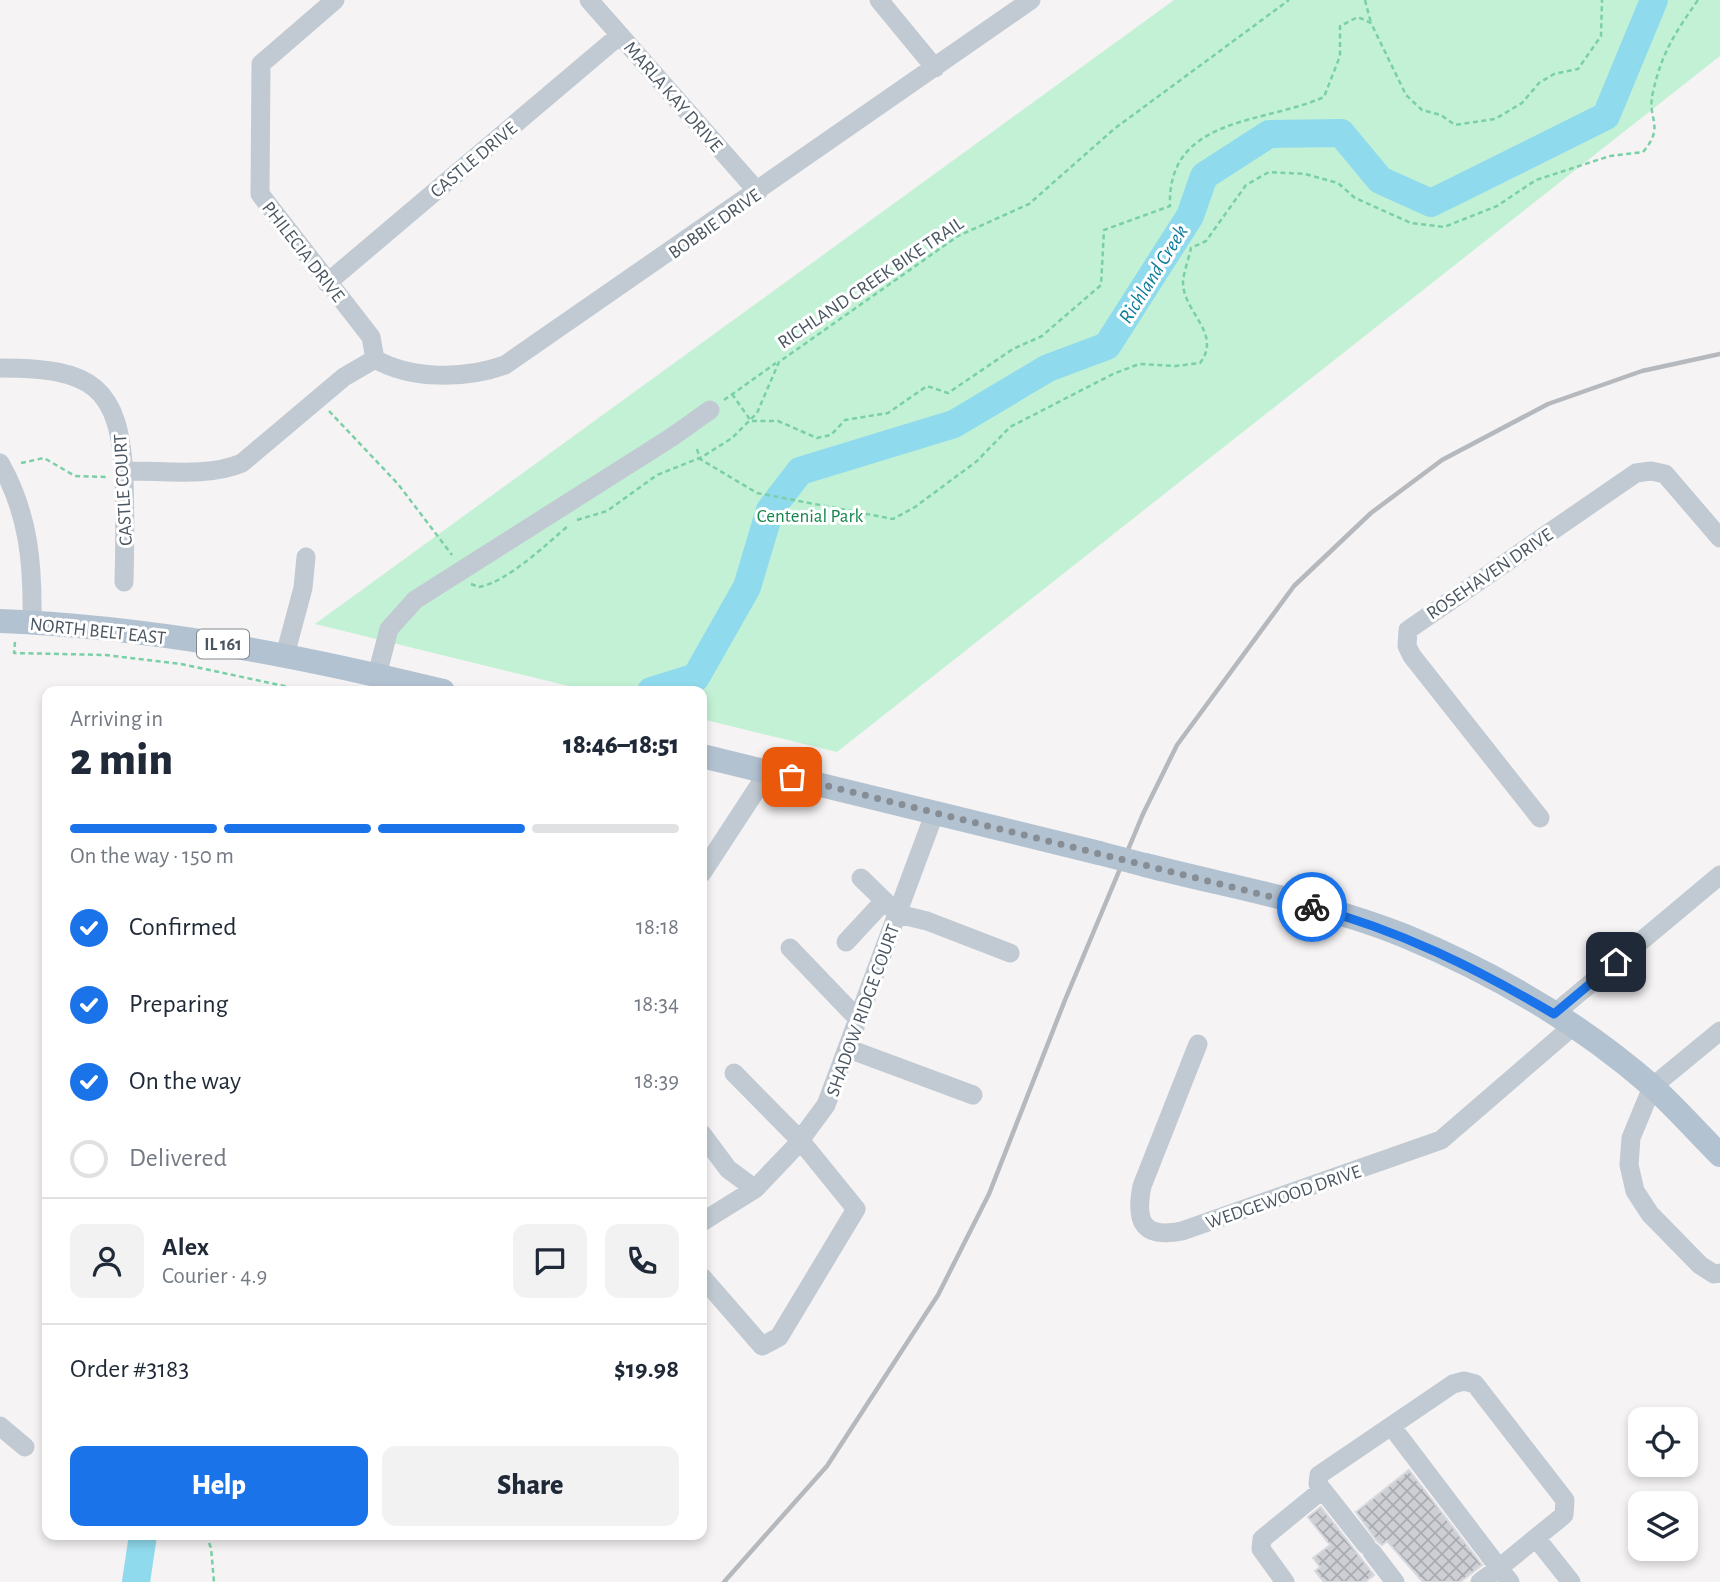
<!DOCTYPE html>
<html lang="en">
<head>
<meta charset="utf-8">
<style>
  :root { --surface:#fff; --page:#f2f2f3; --text:#1f2937; --muted:#747a83; --line:#e0e1e3; --accent:#1a73e8 }
  body { margin:0; font-family:"Alegreya Sans",sans-serif; background:var(--page); color:var(--text); height:100vh; display:flex; flex-direction:column; font-size:26px; white-space:nowrap }
  * { box-sizing:border-box; margin:0 }
  p { font-size:23px; color:var(--muted) }
  .icon { flex:none; width:38px; height:38px; fill:none; stroke:currentColor; stroke-width:2; stroke-linecap:round; stroke-linejoin:round }
  .map { position:relative; flex:1; overflow:hidden }
  .details { position:absolute; left:42px; top:686px; width:665px; height:854px; display:flex; flex-direction:column; background:var(--surface); border-radius:14px; box-shadow:0 4px 10px #0003 }
  .details>* { flex:none }
  .buttons { position:absolute; left:1628px; top:1407px; display:grid; gap:14px }
  .buttons a { display:grid; place-items:center; width:70px; height:70px; border-radius:14px; background:var(--surface); box-shadow:0 4px 10px #0003; font-size:35px }
  .pin { position:absolute; display:grid; place-items:center; width:60px; height:60px; color:#fff; margin:-30px; border-radius:14px; box-shadow:0 4px 10px #0006 }
  .courier { position:absolute; display:grid; place-items:center; width:70px; height:70px; margin:-35px; border:5px solid #1a73e8; border-radius:50%; background:#fff; color:#222; box-shadow:0 2px 9px #0007 }
  .head em { font-style:normal; font-weight:800 }
  .head div { display:flex; flex-direction:column-reverse }
  .head { display:flex; align-items:center; justify-content:space-between; height:119px; padding:0 28px }
  h1 { font-size:46px; font-weight:800; line-height:52px }
  .bar { display:grid; grid-template-columns:repeat(4,1fr); gap:10px 7px; align-content:center; height:84px; padding:0 28px }
  .bar i { height:9px; border-radius:5px; background:var(--line) }
  .bar .active { background:var(--accent) }
  .bar p { grid-column:span 4 }
  .line { display:flex; align-items:center; gap:18px; padding:0 28px; border-top:2px solid var(--line) }
  .line div { flex:1 }
  .round { display:grid; place-items:center; flex:none; width:74px; height:74px; border-radius:14px; background:var(--page) }
  ol { padding:0 28px; list-style:none }
  li { display:flex; align-items:center; gap:21px; height:77px }
  li p { margin-inline-start:auto }
  li .icon { padding:7px; border-radius:50%; background:var(--accent); color:#fff; stroke-width:4 }
  li:last-child { color:var(--muted) }
  li i { width:38px; height:38px; border:4px solid var(--line); border-radius:50% }
  .button { display:flex; gap:14px; margin-top:auto; padding:14px 28px }
  .button a { flex:1; height:80px; border-radius:14px; background:var(--accent); color:#fff; font-size:28px; font-weight:800; line-height:80px; text-align:center }
  .button a+a { background:var(--page); color:var(--text) }
  .map>svg:first-child { display:block }
  .park { fill:#c3f1d5 }
  .lines { fill:none; stroke-linecap:round; stroke-linejoin:round }
  .river { stroke:#90daee; stroke-width:28 }
  .building { fill:url(#building-cross-hatch); stroke:#d7d9de; stroke-width:2 }
  .path { stroke:#7ad0a6; stroke-width:2.5; stroke-dasharray:5 3.5; stroke-linecap:butt }
  .minor { stroke:#c1cad2; stroke-width:19 }
  .major { stroke:#b3c2d1; stroke-width:24 }
  .rail { stroke:#b5b8bd; stroke-width:4.5 }
  .major-bridge { stroke:#b3c2d1; stroke-width:24 }
  .done { stroke:#868d94; stroke-width:7; stroke-dasharray:0 12.6 }
  .route { stroke:#1a73e8; stroke-width:9 }
  .labels { text-anchor:middle; stroke-width:6; stroke-linejoin:round; paint-order:stroke }
  .shield { fill:#fff; stroke:#808990; stroke-width:2 }
  .shield-label { font-size:18px; font-weight:bold; fill:#4a5661 }
  .street-label { font-size:19px; fill:#4a5661; stroke:#fff }
  .park-label { font-size:19px; fill:#17864f; stroke:#fff }
  .water-label { font-size:21px; font-style:italic; fill:#0c7c9b; stroke:#fff }
</style>
</head>
<body>
<div class="map">
<svg width="1720" height="1582" viewBox="0 0 1720 1582">
  <defs>
    <pattern id="building-cross-hatch" width="8" height="8" patternUnits="userSpaceOnUse" patternTransform="scale(1.75)"><rect width="8" height="8" fill="#cdcfd5"/><path d="M0 0l8 8M0 8l8-8" fill="none" stroke="#a8abb0"/></pattern>
  </defs>
  <rect width="100%" height="100%" fill="#f5f3f3"/>
  <path class="park" d="M1174,0H1720V56L837,752L702,719V691H589L315,624Z"/>
  <g class="lines">
    <path class="river" d="M651,691L696,677L747,587L770,510L800,471L954,424L1048,368L1107,346L1190,216L1204,176L1269,134L1341,133L1380,180L1431,203L1606,116L1654,0
      M136,1582L143,1535"/>
  </g>
  <path class="building" d="M1409,1470L1482,1565L1460,1582H1423L1387,1541L1382,1545L1377,1541L1356,1512Z
    M1321,1507L1374,1575L1365,1582H1324L1315,1571L1320,1567L1313,1558L1330,1545L1308,1517Z"/>
  <g class="lines">
    <path class="path" d="M1365,0L1371,23
      M732,394L751,421H778L817,438L831,435L845,420L888,413L927,386L948,393L1013,349L1042,336L1101,285L1104,230L1170,206C1167,116 1264,124 1324,97L1340,56V26L1358,17L1371,23L1406,95L1422,110L1441,115L1455,125L1495,119L1522,103L1539,83L1554,74L1578,69L1601,36L1602,0
      M724,400L776,363
      M329,411L398,484L452,555
      M697,449L700,459L757,493L893,519L915,507L977,461L1010,427L1113,374L1139,364L1176,366L1200,363C1223,333 1182,312 1183,281C1184,271 1189,258 1191,248L1206,241L1246,185L1269,172L1305,174L1338,183L1355,198L1411,223L1444,227L1497,206L1536,180L1610,156L1643,152C1666,125 1646,119 1653,92C1662,52 1675,33 1698,0
      M21,463L44,458L75,476L106,477
      M577,520L607,511L657,475L702,457L732,438L757,413L779,362L958,236L1029,204L1114,129L1289,0
      M471,584L479,587C507,582 547,544 569,525
      M15,642L14,653L106,655L181,664L308,691
      M206,1535L211,1548L214,1582"/>
    <path class="minor" d="M335,0L261,64L260,194L371,337L375,359
      M589,0L758,192
      M879,0L935,68
      M327,283L620,35
      M375,359C411,380 466,379 505,365L1031,0
      M0,368C92,368 120,385 124,479C125,514 125,547 124,582
      M0,463C29,514 33,564 32,622
      M123,471C160,470 207,478 242,463L344,377L375,359
      M285,655L303,588L306,557
      M377,675L389,629L415,600L672,437L710,410
      M1540,818L1412,656L1407,646L1408,630L1636,473L1651,471L1665,474L1720,538
      M702,873L768,772
      M861,878L898,914L927,921L1010,953
      M846,942L884,901
      M790,948L859,1020
      M1554,1014L1720,875
      M1720,1031L1652,1087L1631,1138L1629,1165L1635,1191L1650,1214L1700,1265L1714,1274L1720,1273
      M1198,1044L1142,1186C1135,1221 1142,1239 1182,1231L1441,1140L1573,1026
      M849,1049L973,1095
      M702,1134L728,1169L755,1189
      M702,1222L755,1189L795,1147L826,1105L935,812
      M702,1277L762,1346L779,1337L856,1209L800,1140L734,1073
      M0,1426L25,1447
      M1536,1538L1571,1582
      M1366,1545L1318,1484L1319,1475L1453,1384L1464,1381L1475,1384L1565,1500L1564,1515L1499,1568L1392,1427
      M1372,1552L1395,1582
      M1285,1582L1261,1549L1262,1539L1322,1490
      M1480,1582L1499,1568L1510,1582"/>
    <path class="major" d="M0,621C151,627 297,655 443,691
      M702,756L1099,853
      M1145,865C1231,887 1323,903 1405,936C1494,973 1581,1024 1653,1087C1676,1108 1698,1133 1720,1155"/>
    <path class="rail" d="M724,1582L827,1466L938,1295L989,1194L1065,1000L1143,814L1177,745L1294,586L1371,513L1442,460L1548,404L1642,371L1720,354"/>
    <path class="major-bridge" d="M1099,853L1145,865"/>
  </g>
  <g class="lines">
    <path class="done" d="M792,777L1312,907"/>
    <path class="route" d="M1312,907C1399,930 1476,968 1554,1014L1616,962"/>
  </g>
  <g class="labels">
    <rect class="shield" x="197" y="629.5" width="52" height="29" rx="5"/>
    <g class="shield-label">
      <text x="223" y="650">IL 161</text>
    </g>
    <g class="street-label">
      <text transform="translate(674 96) rotate(49)" y="7">MARLA KAY DRIVE</text>
      <text transform="translate(473 159) rotate(-40)" y="7">CASTLE DRIVE</text>
      <text transform="translate(714 223) rotate(-35)" y="7">BOBBIE DRIVE</text>
      <text transform="translate(304 251) rotate(52)" y="7">PHILECIA DRIVE</text>
      <text transform="translate(870 282) rotate(-34)" y="7">RICHLAND CREEK BIKE TRAIL</text>
      <text transform="translate(122 490) rotate(-93)" y="7">CASTLE COURT</text>
      <text transform="translate(1489 573) rotate(-34)" y="7">ROSEHAVEN DRIVE</text>
      <text transform="translate(98 630) rotate(6)" y="7">NORTH BELT EAST</text>
      <text transform="translate(862 1010) rotate(-70)" y="7">SHADOW RIDGE COURT</text>
      <text transform="translate(1283 1196) rotate(-19)" y="7">WEDGEWOOD DRIVE</text>
    </g>
    <g class="park-label">
      <text x="810" y="522">Centenial Park</text>
    </g>
    <g class="water-label">
      <text transform="translate(1153 274) rotate(-58)" y="7">Richland Creek</text>
    </g>
  </g>
</svg>
<div class="buttons">
<a><svg class="icon" aria-label="locate" viewBox="0 0 24 24"><circle cx="12" cy="12" r="6"/><path d="M12 2v4M12 18v4M2 12h4M18 12h4"/></svg></a>
<a><svg class="icon" aria-label="layers" viewBox="0 0 24 24"><path d="M12 4l9 5-9 5-9-5zM3 14l9 5 9-5"/></svg></a>
</div>
<div class="pin" style="left:792px;top:777px;background:#ea580c"><svg class="icon" aria-label="bag" viewBox="0 0 24 24"><path d="M5 8h14l-1 12H6zM9 8a3 3 0 0 1 6 0"/></svg></div>
<div class="pin" style="left:1616px;top:962px;background:#1f2937"><svg class="icon" aria-label="home" viewBox="0 0 24 24"><path d="M3 11l9-7 9 7M6 9v11h12V9"/></svg></div>
<div class="courier" style="left:1312px;top:907px"><svg class="icon" aria-label="bike" viewBox="0 0 24 24"><circle cx="6" cy="16" r="4"/><circle cx="18" cy="16" r="4"/><path d="M6 16l4-8h5l3 8M10 8l3 8H6M13 5h3"/></svg></div>
<section class="details">
<div class="head"><div><h1>2 min</h1><p>Arriving in</p></div><em>18:46–18:51</em></div>
<div class="bar"><i class="active"></i><i class="active"></i><i class="active"></i><i></i><p>On the way · 150 m</p></div>
<ol>
<li><svg class="icon" aria-label="check" viewBox="0 0 24 24"><path d="M5 12l5 5 9-10"/></svg>Confirmed<p>18:18</p></li>
<li><svg class="icon" aria-label="check" viewBox="0 0 24 24"><path d="M5 12l5 5 9-10"/></svg>Preparing<p>18:34</p></li>
<li><svg class="icon" aria-label="check" viewBox="0 0 24 24"><path d="M5 12l5 5 9-10"/></svg>On the way<p>18:39</p></li>
<li><i></i>Delivered</li>
</ol>
<div class="line" style="height:126px"><a class="round"><svg class="icon" aria-label="person" viewBox="0 0 24 24"><circle cx="12" cy="8" r="4"/><path d="M4 21q1-7 8-7t8 7"/></svg></a><div><b>Alex</b><p>Courier · 4.9</p></div><a class="round"><svg class="icon" aria-label="chat" viewBox="0 0 24 24"><path d="M4 5h16v11H9l-5 4z"/></svg></a><a class="round"><svg class="icon" aria-label="phone" viewBox="0 0 24 24"><path d="M5 4h4l2 5-3 2q2 4 5 5l2-3 5 2v4C11 20 4 13 5 4z"/></svg></a></div>
<div class="line" style="height:91px"><div>Order #3183</div><b>$19.98</b></div>
<div class="button"><a>Help</a><a>Share</a></div>
</section>
</div>
</body>
</html>
